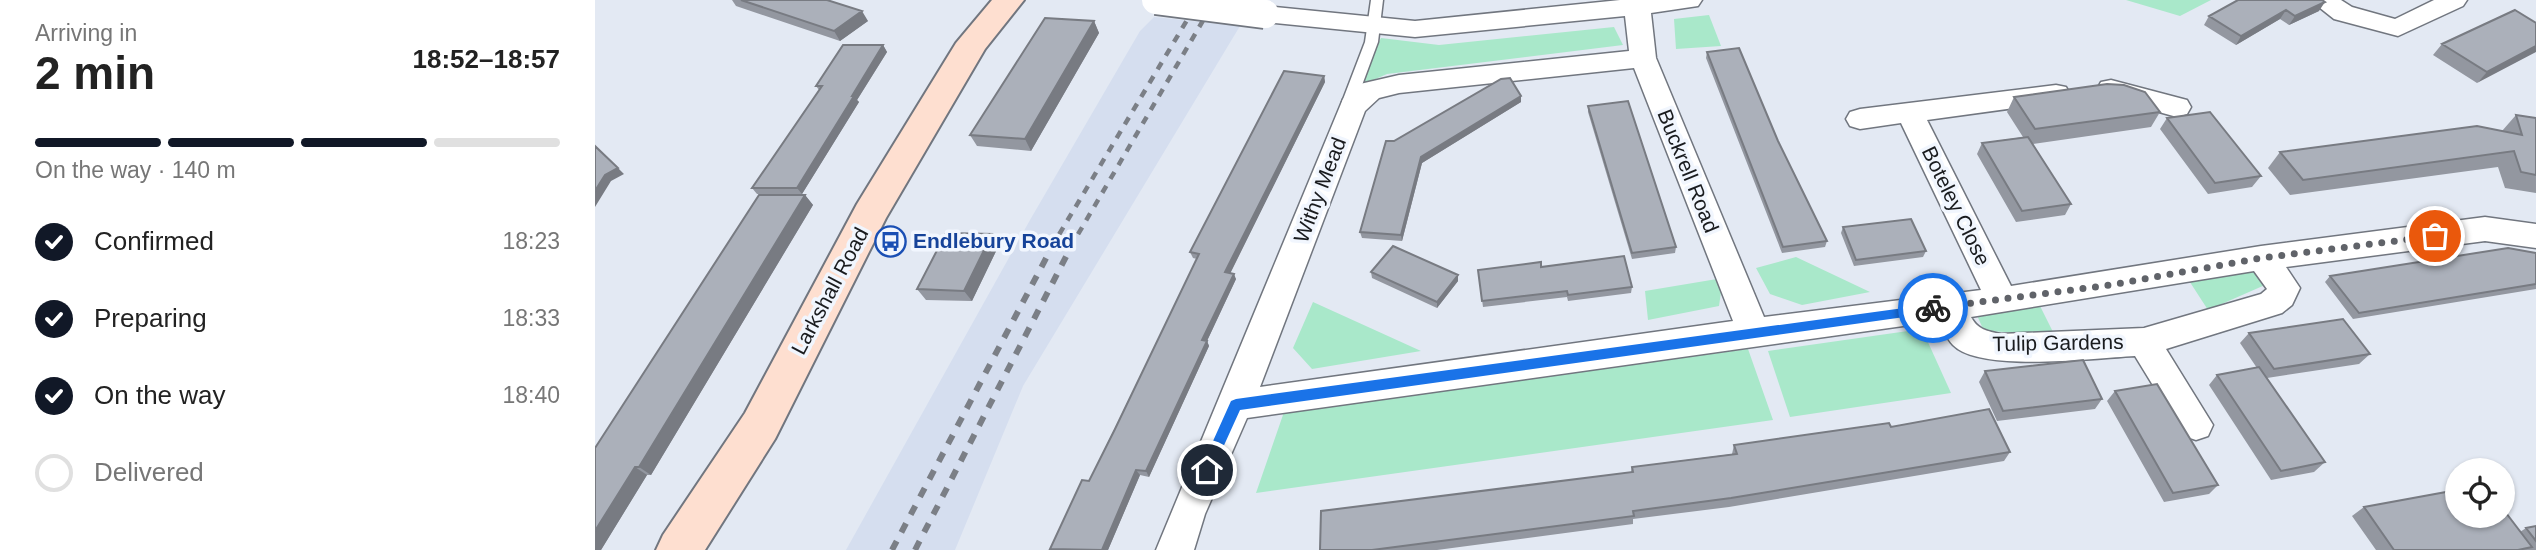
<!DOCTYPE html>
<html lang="en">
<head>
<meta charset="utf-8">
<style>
  :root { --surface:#fff; --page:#f2f2f2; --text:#222; --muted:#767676; --line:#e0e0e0; --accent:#111827 }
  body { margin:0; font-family:Helvetica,sans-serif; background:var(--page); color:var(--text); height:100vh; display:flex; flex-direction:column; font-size:26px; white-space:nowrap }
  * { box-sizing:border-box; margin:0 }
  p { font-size:23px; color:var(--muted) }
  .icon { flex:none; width:38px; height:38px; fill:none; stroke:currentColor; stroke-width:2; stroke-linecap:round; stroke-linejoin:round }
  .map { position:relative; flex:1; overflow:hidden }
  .side { display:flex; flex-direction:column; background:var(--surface); width:595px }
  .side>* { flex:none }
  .fabs { position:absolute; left:1850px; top:458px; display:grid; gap:14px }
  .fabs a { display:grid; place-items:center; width:70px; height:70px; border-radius:50%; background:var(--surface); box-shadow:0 2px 5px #0004; font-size:35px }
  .pin { position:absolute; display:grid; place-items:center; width:60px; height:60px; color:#fff; margin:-30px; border:4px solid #fff; border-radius:50%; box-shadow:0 2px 7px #0007 }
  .courier { position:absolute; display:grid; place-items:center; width:70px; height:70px; margin:-35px; border:5px solid #1a73e8; border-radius:50%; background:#fff; color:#222; box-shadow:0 2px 9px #0007 }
  .overview em { font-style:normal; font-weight:600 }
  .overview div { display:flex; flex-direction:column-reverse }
  .overview { display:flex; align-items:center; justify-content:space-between; height:119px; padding:0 35px }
  h1 { font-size:46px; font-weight:600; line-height:52px }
  .bar { display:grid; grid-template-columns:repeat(4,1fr); gap:10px 7px; align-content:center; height:84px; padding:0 35px }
  .bar i { height:9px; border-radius:5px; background:var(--line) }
  .bar .on { background:var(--accent) }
  .bar p { grid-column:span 4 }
  ol { padding:0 35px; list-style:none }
  li { display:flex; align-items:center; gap:21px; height:77px }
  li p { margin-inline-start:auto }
  li .icon { padding:7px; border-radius:50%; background:var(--accent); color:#fff; stroke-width:4 }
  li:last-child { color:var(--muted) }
  li i { width:38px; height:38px; border:4px solid var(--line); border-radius:50% }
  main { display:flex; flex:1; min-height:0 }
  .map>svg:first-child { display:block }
  .built { fill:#d5deef }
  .green { fill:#a9e8ca }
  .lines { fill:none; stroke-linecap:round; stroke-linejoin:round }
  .service-casing { stroke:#71767f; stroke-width:3 }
  .minor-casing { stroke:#71767f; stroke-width:3 }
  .secondary-casing { stroke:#71767f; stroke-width:4 }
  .service { fill:#fff; fill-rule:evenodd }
  .minor { fill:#fff; fill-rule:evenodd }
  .secondary { fill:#fedfd0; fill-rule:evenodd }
  .rail-far1 { stroke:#7b7f86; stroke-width:4.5; stroke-dasharray:8 8; stroke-linecap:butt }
  .rail { stroke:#7b7f86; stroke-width:6; stroke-dasharray:10 10; stroke-linecap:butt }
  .minor-bridge-casing { stroke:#71767f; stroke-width:32; stroke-linecap:butt }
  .minor-bridge { stroke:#fff; stroke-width:28 }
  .wall { fill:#9397a0 }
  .shaded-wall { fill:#787b82 }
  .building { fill:#abb0ba; stroke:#787b82; stroke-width:2 }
  .route { fill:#1a73e8 }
  .done { stroke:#606369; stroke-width:7; stroke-dasharray:0 12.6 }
  .labels { text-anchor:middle; stroke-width:7; stroke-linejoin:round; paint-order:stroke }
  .street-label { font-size:21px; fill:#191b1e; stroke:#f1f6fe }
  .transit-label { font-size:21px; font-weight:bold; fill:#164399; stroke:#f1f6fe; text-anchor:start }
</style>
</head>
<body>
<main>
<section class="side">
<div class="overview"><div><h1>2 min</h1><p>Arriving in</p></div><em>18:52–18:57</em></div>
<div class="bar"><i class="on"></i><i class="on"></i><i class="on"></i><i></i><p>On the way · 140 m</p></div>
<ol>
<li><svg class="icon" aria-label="check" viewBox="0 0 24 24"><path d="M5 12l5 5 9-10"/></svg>Confirmed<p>18:23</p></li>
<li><svg class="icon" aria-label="check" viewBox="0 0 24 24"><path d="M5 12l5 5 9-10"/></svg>Preparing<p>18:33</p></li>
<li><svg class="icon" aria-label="check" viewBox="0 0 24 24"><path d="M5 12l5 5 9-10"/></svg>On the way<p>18:40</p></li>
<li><i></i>Delivered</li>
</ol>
</section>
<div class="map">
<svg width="1941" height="550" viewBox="0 0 1941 550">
  <rect width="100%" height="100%" fill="#e3e9f3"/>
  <path class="built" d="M559,17L645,26L428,386L360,550H251L435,220L545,31Z"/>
  <path class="green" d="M1531,0H1616L1585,16Z
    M1114,15L1126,46L1081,49L1079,19Z
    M1019,27L1028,45L792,74L760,88L786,38L844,45Z
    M1201,257L1275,292L1207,305L1175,294L1161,268Z
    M1661,264L1670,285L1613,310L1591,276Z
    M1128,278L1124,306L1053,320L1050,291Z
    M718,302L826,351L717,369L698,348Z
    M1443,302L1459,334L1389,331L1380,311Z
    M1327,329L1356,393L1195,417L1173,351Z
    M1153,349L1178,420L661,493L689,412Z"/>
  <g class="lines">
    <defs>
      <path id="service" d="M776,0H788L783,42L763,96L762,111L755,116L746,110L747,102L770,42Z"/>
      <path id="minor" d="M1025,0H1107L1103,6L1056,13L1061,58L1169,317L1386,290L1306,123L1265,129L1255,126L1251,119L1255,112L1265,109L1461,85L1471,87L1475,94L1471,101L1332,120L1416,286L1666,246L1890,217L1941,224V248L1890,241L1691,267L1705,288L1697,305L1687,313L1571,349L1618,425L1613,436L1601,440L1589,436L1540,356C1500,358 1385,373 1358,345C1352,339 1348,328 1344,321L652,418L610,514L599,550H561L748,99L765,84L804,75L1034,51L1030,16L820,37L670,22L661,20L657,14L661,8L670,6L820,21ZM1039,68L1138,321L665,387L770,111L784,98L804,93ZM1659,271L1672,289L1666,294L1549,328L1406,334C1392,331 1383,330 1376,317Z
        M1715,0H1746L1757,7L1800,19L1839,0H1872L1868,6L1803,36L1739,19Z
        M1516,80L1592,100L1596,107L1592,114L1582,117L1506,96L1502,89L1506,82Z"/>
      <path id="secondary" d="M397,0H429L390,49L291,218L180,439L110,550H61L68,535L150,413L262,204L361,43Z"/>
    </defs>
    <use href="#service" class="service-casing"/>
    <use href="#minor" class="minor-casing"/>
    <use href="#secondary" class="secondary-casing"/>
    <use href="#service" class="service"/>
    <use href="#minor" class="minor"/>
    <use href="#secondary" class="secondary"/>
    <path class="rail-far1" d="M456,248L604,0
      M475,248L620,0"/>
    <path class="rail" d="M297,550L457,247
      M320,550L476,247"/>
    <defs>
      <path id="minor-bridge" d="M561,0L670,14"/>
    </defs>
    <use href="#minor-bridge" class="minor-bridge-casing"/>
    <use href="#minor-bridge" class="minor-bridge"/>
  </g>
  <path class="wall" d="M137,0H232L273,21L245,41L141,6Z
    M1643,0L1724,11L1694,25L1685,19L1641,45L1609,25L1614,16Z
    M499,21L504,33L436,151L382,146L375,135Z
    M1941,23L1882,83L1838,55L1847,44Z
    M288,45L292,52L262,100L264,102L207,194H162L157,188L224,90L221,86Z
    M1112,52L1183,141L1232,241L1230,247L1187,253L1111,58Z
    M729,76L730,82L635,273L641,279L612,341L614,346L554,477L545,475L513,550H455L494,481L602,259L598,258L595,252Z
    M926,96V102L827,163L807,241L767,238L765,232L799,141Z
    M1419,97L1565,112L1556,127L1438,144L1476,204L1470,215L1421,222L1382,154L1387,143L1428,137L1412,112Z
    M993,106L1081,247L1080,253L1037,259L993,112Z
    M1921,115L1941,118V193L1910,188L1903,167L1695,195L1673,168L1685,152L1907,131Z
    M1572,118L1666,176L1657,187L1613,194L1565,129Z
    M210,195L218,205L56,475H52L6,550H0V448Z
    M1248,227L1331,251L1328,257L1259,266L1246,233Z
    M397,234L404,245L377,301L331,300L322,289Z
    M1941,253V289L1758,319L1730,282L1735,276Z
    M946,267L1037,287L1036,293L973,301L972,297L888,307L883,270Z
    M776,272L863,275V281L842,308L777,278Z
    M1654,333L1775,354L1764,364L1672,378L1730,462L1719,472L1676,480L1614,385L1622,375L1662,368L1645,343Z
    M1390,371L1507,399L1500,409L1402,421L1384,382Z
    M1520,391L1623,485L1614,494L1569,502L1512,401Z
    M1296,427L1415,452L1409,461L1134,507L1038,519V524L842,550H725L1036,472L1037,467L1137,454L1139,445Z
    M1769,507L1925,532L1931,528L1941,526V550H1781L1757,516Z"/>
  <path class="shaded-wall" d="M1730,2L1724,11L1694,25L1700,16Z
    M1691,10L1685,19L1641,45L1646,36Z
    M267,11L273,21L245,41L239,31Z
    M499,21L504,33L436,151L430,139Z
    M288,45L292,52L262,100L264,102L207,194L202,188Z
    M1941,46V52L1882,83L1892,72Z
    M729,76L730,82L633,278L630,272Z
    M926,96V102L827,163L807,241L806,235L826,157Z
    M23,168L29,174L16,181L0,207V191L10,175Z
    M210,195L218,205L56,475L44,467Z
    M397,234L404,245L377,301L369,291Z
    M639,274L641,279L612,341L614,346L554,477L551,471L607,340Z
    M863,275V281L842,308V302Z
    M40,467L52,475L6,550H0V531Z
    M541,470L545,475L513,550H507Z"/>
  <path class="building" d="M146,0H232L267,11L239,31Z
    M1643,0H1727L1730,2L1700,16L1691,10L1646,36L1614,16Z
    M1920,10L1941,23V46L1892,72L1847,44Z
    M450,18L499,21L430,139L375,135Z
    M248,45H288L257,96H259L202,188H157L227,86H221Z
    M1144,48L1183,141L1232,241L1188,247L1112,52Z
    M689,71L729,76L630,272L639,274L607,340L612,341L551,471L541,470L507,550L455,549L487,480L494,481L520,429L604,254L595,252Z
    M915,78L926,96L826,157L806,235L765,232L791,141H799L906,79Z
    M1512,84L1529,85L1550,92L1565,112L1440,129L1419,97Z
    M1033,101L1081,247L1037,253L993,106Z
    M1615,112L1666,176L1620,183L1572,118Z
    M1921,115L1941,118V175L1926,172L1919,151L1708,180L1685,152L1882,126L1927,135Z
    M1433,137L1476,204L1427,211L1387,143Z
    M0,146L23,168L10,175L0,191Z
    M164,195H210L44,467H40L0,531V448Z
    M1316,219L1331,251L1261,260L1248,227Z
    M351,233L397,234L369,291L322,289Z
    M798,246L863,275L842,302L776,272Z
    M1913,248L1941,253V284L1764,313L1735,276Z
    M1029,256L1037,287L973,295L972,291L887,301L883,270L946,262V267Z
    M1748,319L1775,354L1679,369L1654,333Z
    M1488,360L1507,399L1408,411L1390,371Z
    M1664,367L1730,462L1686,471L1622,375Z
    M1562,384L1623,485L1578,493L1520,391Z
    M1394,409L1415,452L1136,498L1038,511L1039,516L777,550H725L726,511L1038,472L1037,467L1142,454L1139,445L1294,423L1296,427Z
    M1862,490V516H1908V509L1937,547L1923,550H1799L1769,507Z
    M1941,526V541L1931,528Z"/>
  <path class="route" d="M1338,304L1344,308L1338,313L645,410L616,474H607L605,470L636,401L641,399Z"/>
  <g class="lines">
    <path class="done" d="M1338,308L1515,285L1666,258L1840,236"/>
  </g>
  <defs>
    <symbol id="bus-ring" viewBox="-11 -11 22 22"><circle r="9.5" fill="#f1f6fe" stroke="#1a4fb4" stroke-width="1.5"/><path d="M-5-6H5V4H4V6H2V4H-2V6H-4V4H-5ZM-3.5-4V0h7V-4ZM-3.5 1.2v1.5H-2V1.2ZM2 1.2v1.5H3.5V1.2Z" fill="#1a4fb4"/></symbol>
  </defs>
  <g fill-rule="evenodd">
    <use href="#bus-ring" x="278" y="224" width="35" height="35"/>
  </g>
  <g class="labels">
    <g class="street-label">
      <text transform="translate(1093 171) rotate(68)" y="7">Buckrell Road</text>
      <text transform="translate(725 190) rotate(-69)" y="7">Withy Mead</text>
      <text transform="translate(1361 206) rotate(64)" y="7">Boteley Close</text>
      <text transform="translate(235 291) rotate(-62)" y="7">Larkshall Road</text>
      <text transform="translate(1463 343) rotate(-1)" y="7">Tulip Gardens</text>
    </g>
    <g class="transit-label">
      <text x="318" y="248">Endlebury Road</text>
    </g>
  </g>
</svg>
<div class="fabs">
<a><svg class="icon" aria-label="locate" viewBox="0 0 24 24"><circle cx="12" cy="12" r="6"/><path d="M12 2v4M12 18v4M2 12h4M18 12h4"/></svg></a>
</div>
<div class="pin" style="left:1840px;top:236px;background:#ea580c"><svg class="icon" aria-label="bag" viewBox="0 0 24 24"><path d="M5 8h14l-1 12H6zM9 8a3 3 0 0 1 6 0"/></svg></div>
<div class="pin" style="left:612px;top:470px;background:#1f2937"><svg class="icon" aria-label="home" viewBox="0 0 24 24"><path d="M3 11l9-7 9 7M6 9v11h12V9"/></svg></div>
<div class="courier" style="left:1338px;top:308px"><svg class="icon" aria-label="bike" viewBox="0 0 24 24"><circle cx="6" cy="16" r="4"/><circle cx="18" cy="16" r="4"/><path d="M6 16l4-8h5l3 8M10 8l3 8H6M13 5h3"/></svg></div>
</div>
</main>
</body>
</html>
